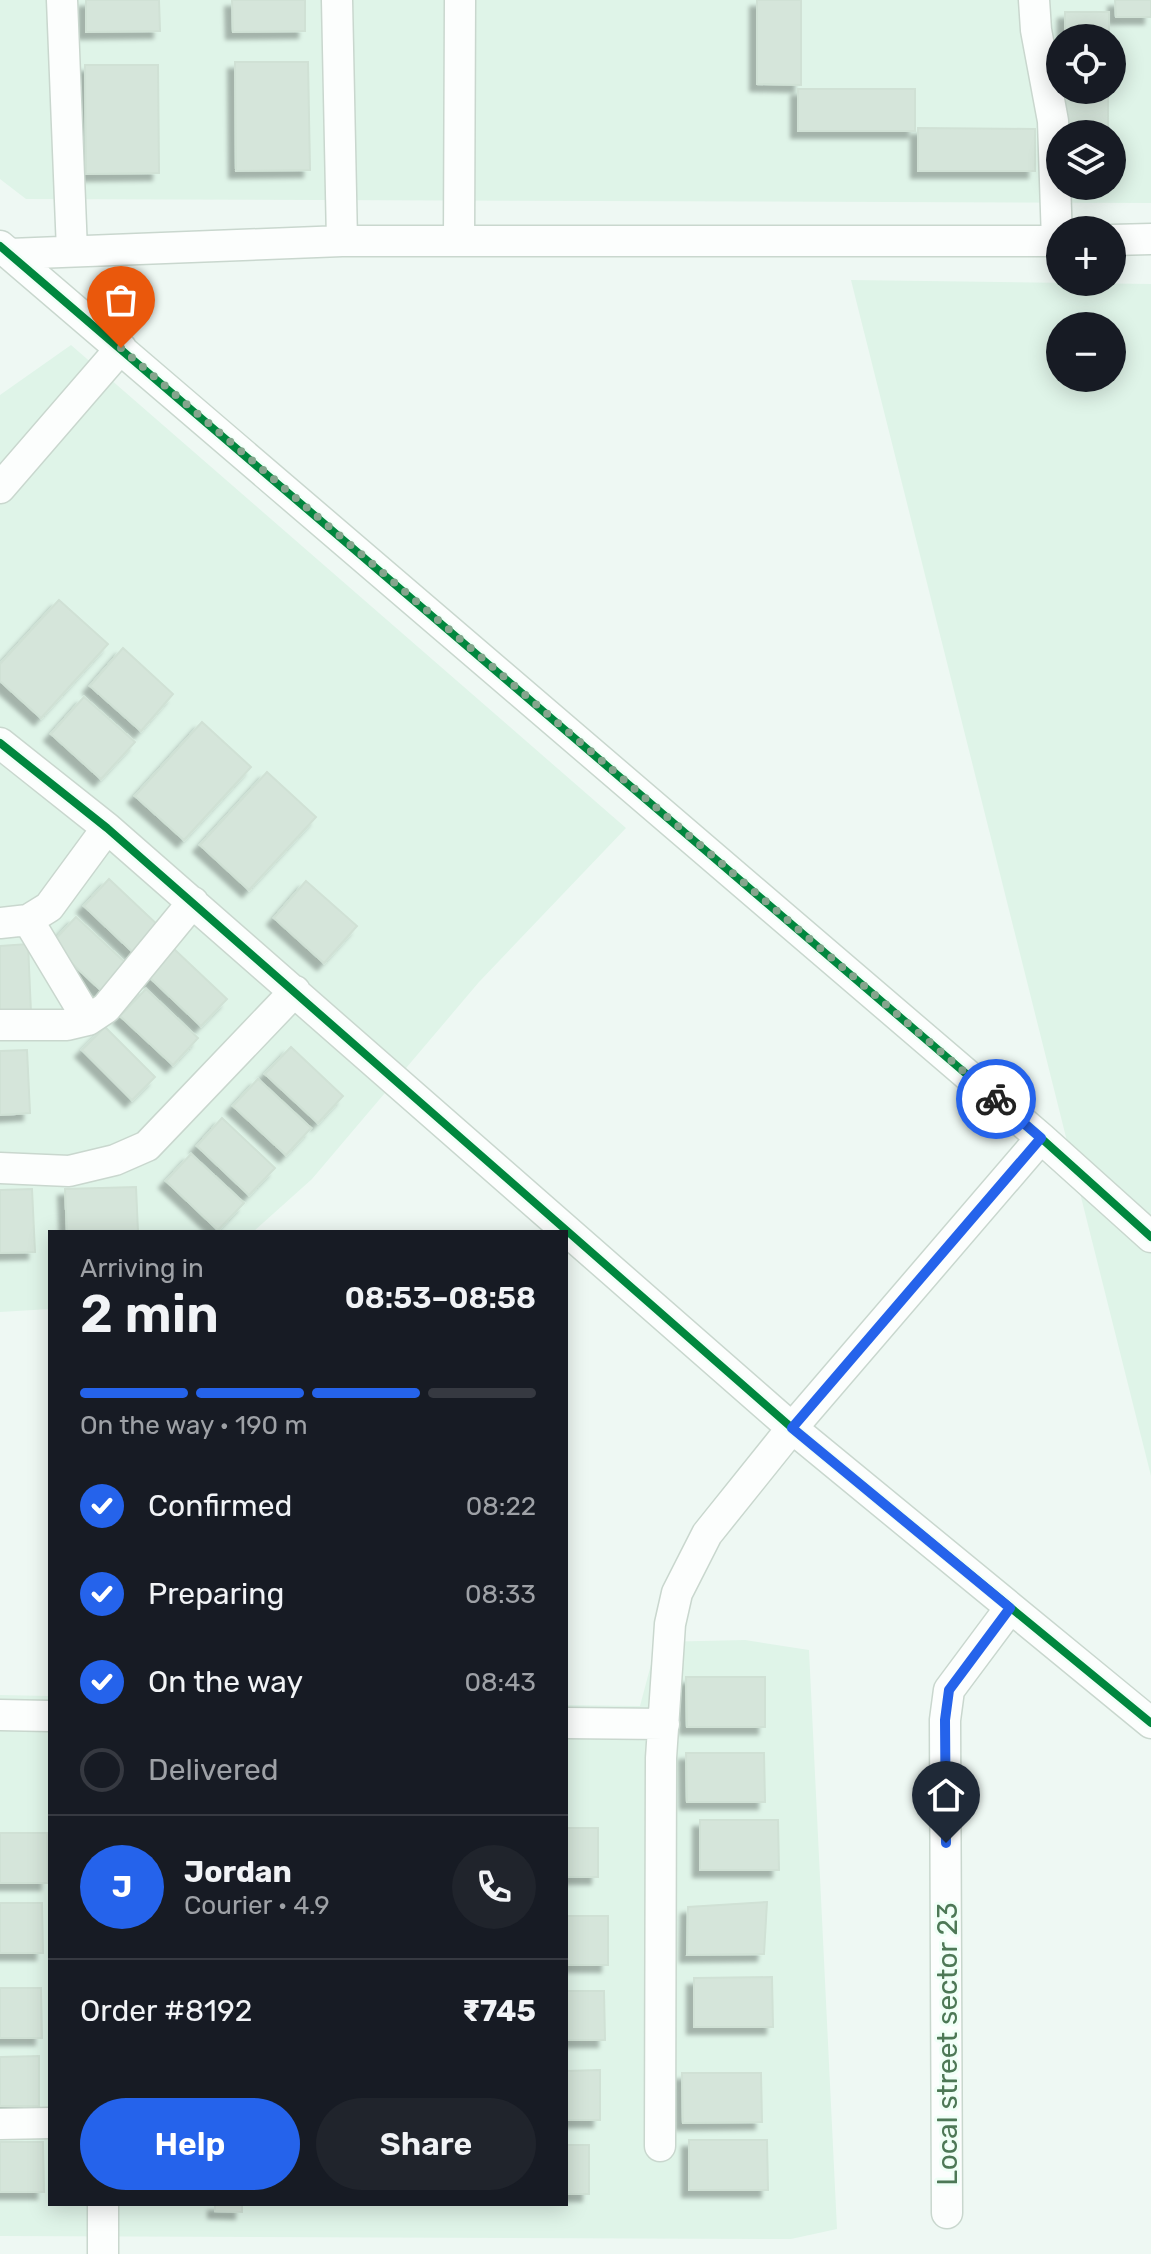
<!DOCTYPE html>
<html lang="en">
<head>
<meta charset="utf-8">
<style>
  :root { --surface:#171b24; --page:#20242c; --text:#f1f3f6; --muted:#9ea1a6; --line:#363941; --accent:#2563eb }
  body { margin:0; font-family:Rubik,sans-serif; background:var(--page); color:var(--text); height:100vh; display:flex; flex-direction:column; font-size:30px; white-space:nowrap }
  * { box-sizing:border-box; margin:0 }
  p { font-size:26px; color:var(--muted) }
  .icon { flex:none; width:44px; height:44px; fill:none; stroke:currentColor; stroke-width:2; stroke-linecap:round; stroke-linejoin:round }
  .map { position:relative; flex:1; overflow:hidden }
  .side { position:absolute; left:48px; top:1230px; width:520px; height:976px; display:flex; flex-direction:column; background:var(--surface); border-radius:0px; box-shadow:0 4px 20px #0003 }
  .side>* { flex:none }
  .controls { position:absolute; left:1046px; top:24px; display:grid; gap:16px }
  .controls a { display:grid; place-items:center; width:80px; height:80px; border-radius:50%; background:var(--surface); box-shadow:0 4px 20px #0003; font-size:40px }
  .pin { position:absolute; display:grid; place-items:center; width:68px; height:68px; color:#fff; margin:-82px -34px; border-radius:50% 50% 50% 0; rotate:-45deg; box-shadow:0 0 8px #0007 }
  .pin .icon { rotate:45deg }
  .courier { position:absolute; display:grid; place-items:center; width:80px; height:80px; margin:-40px; border:6px solid #2563eb; border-radius:50%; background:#fff; color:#222; box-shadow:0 2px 10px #0007 }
  .summary em { font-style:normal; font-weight:600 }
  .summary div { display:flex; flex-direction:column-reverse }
  .summary { display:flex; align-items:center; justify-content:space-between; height:136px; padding:0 32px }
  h1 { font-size:52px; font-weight:600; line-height:60px }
  .bar { display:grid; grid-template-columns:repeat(4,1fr); gap:12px 8px; align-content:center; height:96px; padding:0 32px }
  .bar i { height:10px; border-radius:6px; background:var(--line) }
  .bar .active { background:var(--accent) }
  .bar p { grid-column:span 4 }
  .line { display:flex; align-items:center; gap:20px; padding:0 32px; border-top:2px solid var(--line) }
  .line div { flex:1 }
  .round { display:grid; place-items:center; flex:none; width:84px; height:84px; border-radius:42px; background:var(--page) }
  ol { padding:0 32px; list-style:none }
  li { display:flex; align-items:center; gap:24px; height:88px }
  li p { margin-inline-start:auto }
  li .icon { padding:8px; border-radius:50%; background:var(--accent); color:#fff; stroke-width:4 }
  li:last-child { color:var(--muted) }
  li i { width:44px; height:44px; border:4px solid var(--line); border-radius:50% }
  .cta { display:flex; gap:16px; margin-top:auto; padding:16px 32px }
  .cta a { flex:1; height:92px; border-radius:48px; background:var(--accent); color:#fff; font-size:32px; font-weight:600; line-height:92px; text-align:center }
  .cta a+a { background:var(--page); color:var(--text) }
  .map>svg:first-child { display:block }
  .residential { fill:#dff4e8; fill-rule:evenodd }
  .building { fill:#d5e5da; stroke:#d0e1d5; stroke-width:2; filter:url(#shadow) }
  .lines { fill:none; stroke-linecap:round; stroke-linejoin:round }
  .street-casing { stroke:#c9d7ce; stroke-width:33 }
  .street { stroke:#fcfefd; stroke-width:30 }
  .cycleway-casing { stroke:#f0fff7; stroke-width:13 }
  .cycleway { stroke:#00873e; stroke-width:8 }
  .done { stroke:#85a58d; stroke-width:8; stroke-dasharray:0 14.4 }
  .route { stroke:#2563eb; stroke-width:10 }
  .labels { text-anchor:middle; stroke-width:6; stroke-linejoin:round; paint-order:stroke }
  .street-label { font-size:28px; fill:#4d7856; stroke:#f0fff7 }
</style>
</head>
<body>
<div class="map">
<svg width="1151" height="2254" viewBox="0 0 1151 2254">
  <defs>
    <filter id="shadow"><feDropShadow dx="-7" dy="7" stdDeviation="2" flood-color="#0004"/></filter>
  </defs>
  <rect width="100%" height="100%" fill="#eef8f3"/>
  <path class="residential" d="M0,0H1151V203L26,199L0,179ZM1060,38H1112V90H1060ZM1060,134H1112V186H1060Z
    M851,280L1151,284V1476ZM1060,326H1112V378H1060Z
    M71,345L626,828L479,982L312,1179L253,1232H50V1309L0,1312V395Z
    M745,1640L809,1650L837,2229L791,2239L0,2236V1695L50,1696V2204H566V1705L640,1706L657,1642Z"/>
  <path class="building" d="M86,0H159L160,31L86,32Z
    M232,0H305V31L233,32Z
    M757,0H801V85L757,84Z
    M1115,0H1151V17H1116Z
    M1065,12H1109V38H1065Z
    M235,62H308L310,170L236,171Z
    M85,65H158L159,173L86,174Z
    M798,89H915V131H798Z
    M1064,90H1108V130L1064,129Z
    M918,128L1035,129V171H918Z
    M59,600L108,644L41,718L0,681V664Z
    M123,648L173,694L141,731L90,686Z
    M84,697L135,742L101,779L51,734Z
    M202,722L251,767L184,840L135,796Z
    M267,772L316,817L249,890L200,845Z
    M109,879L162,929L137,956L84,906Z
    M306,881L357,926L324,963L274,918Z
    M76,917L129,966L104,993L51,944Z
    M28,944L31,1013L0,1012V946Z
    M174,949L227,999L201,1026L149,977Z
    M146,989L198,1038L173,1065L120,1016Z
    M105,1027L155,1077L132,1100L82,1050Z
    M291,1047L343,1096L318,1123L265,1074Z
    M27,1050L30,1113L0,1115V1051Z
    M258,1079L311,1128L286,1155L233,1106Z
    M222,1118L275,1168L249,1195L197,1146Z
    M191,1154L244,1203L218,1230L166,1181Z
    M136,1187L138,1232H67L65,1189Z
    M32,1189L35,1252L0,1253V1190Z
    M686,1677H765V1727H687Z
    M686,1753H764L765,1802H687Z
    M700,1820H778L779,1870H700Z
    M566,1828H598V1877H566Z
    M0,1833H47L48,1883H0Z
    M767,1902L764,1954L687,1955L688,1907Z
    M0,1903H42L43,1953H0Z
    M566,1916H608V1965H566Z
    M772,1977L773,2027H694V1978Z
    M0,1988H41L42,2038H0Z
    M566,1991H604L605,2040H566Z
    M39,2056V2106H0V2057Z
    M600,2070V2120H566V2071Z
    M682,2073H761L762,2122L683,2123Z
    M689,2140H767L768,2190H689Z
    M0,2142H43L44,2192H0Z
    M566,2145H589V2194H566Z
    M215,2204H242V2212L215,2211Z"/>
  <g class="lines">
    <defs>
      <path id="street" d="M62,0L72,251
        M337,0L342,241
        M1034,0L1036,30L1053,121L1057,241
        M459,240L460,0
        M1112,240L1151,239
        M0,246L1041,1138L1151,1237
        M10,254L342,241H1060
        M0,488L121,348
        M0,743L107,828L792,1428L1151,1723
        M28,920L88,1020
        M0,923L28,920L49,907L107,828
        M0,1025H67L88,1020L106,1008L193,902
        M0,1168L69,1171L115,1160L147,1146L295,991
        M0,1715L50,1716
        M566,1723L664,1724
        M0,2124L50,2123
        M660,2146L661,1758L670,1624L677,1593L707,1534L792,1428L1041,1138
        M947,2213L945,1720L949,1690L1010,1608
        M103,2254V2204"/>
    </defs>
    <use href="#street" class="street-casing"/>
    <use href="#street" class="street"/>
    <defs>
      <path id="cycleway" d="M0,246L1041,1138L1151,1237
        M0,743L107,828L792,1428L1151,1723"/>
    </defs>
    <use href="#cycleway" class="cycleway-casing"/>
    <use href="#cycleway" class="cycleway"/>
  </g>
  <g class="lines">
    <path class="done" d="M121,348L996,1099"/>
    <path class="route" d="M946,1843L945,1720L949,1690L1010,1608L792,1428L1041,1138L996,1099"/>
  </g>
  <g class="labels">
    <g class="street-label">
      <text transform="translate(947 2044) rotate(-90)" y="10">Local street sector 23</text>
    </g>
  </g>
</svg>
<div class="controls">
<a><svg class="icon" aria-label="locate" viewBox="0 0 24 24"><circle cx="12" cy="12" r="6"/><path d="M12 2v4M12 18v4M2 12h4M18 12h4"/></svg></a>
<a><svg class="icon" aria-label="layers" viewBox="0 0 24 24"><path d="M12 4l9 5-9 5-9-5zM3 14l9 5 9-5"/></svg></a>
<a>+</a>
<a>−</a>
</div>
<div class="pin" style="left:121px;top:348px;background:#ea580c"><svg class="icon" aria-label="bag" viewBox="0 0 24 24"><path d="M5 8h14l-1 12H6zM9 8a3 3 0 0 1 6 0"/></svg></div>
<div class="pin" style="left:946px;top:1843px;background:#1f2937"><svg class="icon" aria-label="home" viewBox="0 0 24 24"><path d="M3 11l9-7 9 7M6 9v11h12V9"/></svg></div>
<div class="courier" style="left:996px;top:1099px"><svg class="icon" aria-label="bike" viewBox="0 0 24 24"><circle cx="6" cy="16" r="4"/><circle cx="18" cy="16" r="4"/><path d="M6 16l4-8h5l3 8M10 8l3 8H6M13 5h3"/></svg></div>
<section class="side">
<div class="summary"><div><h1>2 min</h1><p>Arriving in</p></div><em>08:53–08:58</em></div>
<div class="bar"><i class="active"></i><i class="active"></i><i class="active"></i><i></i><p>On the way · 190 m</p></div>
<ol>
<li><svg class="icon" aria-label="check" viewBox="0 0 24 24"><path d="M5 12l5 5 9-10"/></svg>Confirmed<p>08:22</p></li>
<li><svg class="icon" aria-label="check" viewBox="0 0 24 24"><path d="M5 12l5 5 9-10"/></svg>Preparing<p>08:33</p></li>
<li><svg class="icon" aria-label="check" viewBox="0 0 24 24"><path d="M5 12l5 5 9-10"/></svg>On the way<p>08:43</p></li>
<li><i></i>Delivered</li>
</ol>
<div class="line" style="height:144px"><b class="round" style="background:var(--accent);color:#fff">J</b><div><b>Jordan</b><p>Courier · 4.9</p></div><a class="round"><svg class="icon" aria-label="phone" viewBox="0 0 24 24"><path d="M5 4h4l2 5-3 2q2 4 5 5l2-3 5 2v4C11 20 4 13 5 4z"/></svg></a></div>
<div class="line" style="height:104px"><div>Order #8192</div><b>₹745</b></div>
<div class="cta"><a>Help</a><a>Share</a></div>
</section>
</div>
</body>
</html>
